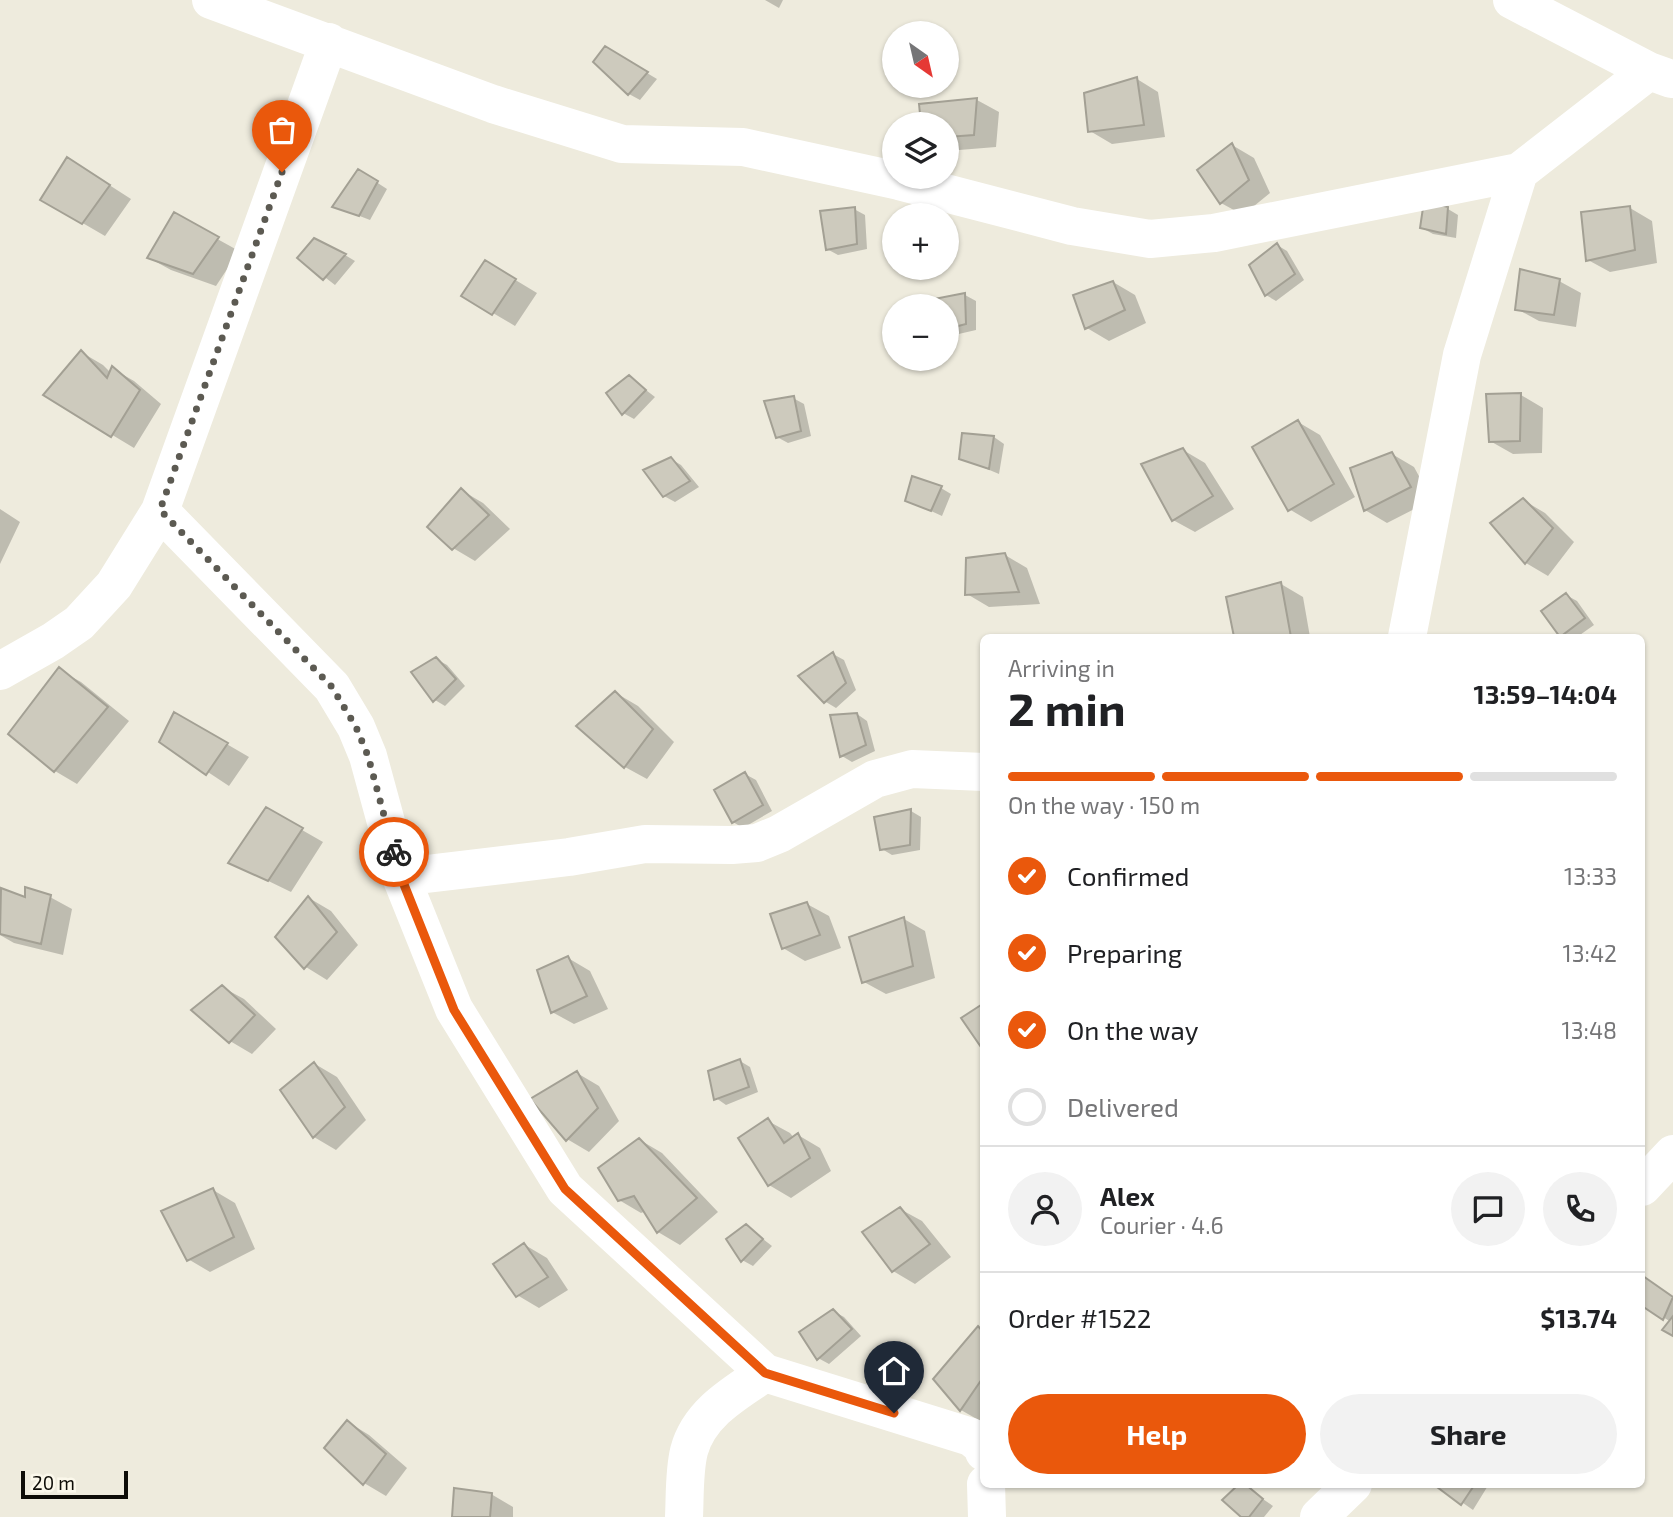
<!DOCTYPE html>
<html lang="en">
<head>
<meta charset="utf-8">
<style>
  :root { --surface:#fff; --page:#f2f2f2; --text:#202124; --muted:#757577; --line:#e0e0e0; --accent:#ea580c }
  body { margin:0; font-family:"Exo 2",sans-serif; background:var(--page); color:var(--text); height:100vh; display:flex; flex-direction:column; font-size:26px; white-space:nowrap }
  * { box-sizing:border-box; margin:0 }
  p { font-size:23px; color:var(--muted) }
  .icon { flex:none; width:38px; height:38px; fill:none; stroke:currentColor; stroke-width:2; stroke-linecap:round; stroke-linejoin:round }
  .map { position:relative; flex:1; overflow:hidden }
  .drawer { position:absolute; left:980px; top:634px; width:665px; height:854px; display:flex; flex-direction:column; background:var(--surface); border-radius:10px; box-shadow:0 2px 5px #0004 }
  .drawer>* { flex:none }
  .needle { width:46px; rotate:146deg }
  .fabs { position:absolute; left:882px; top:21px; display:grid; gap:14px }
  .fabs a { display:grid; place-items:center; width:77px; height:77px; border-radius:50%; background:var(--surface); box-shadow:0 2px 5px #0004; font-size:35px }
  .scale { position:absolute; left:21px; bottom:18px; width:107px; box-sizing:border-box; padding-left:7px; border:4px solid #0d0c07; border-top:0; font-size:19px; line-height:24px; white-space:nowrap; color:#0d0c07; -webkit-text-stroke:5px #fbf8eb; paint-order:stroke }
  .pin { position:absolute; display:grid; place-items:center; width:60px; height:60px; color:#fff; margin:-72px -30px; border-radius:50% 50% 50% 0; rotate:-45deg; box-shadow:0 0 7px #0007 }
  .pin .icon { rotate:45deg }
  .courier { position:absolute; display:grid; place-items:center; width:70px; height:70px; margin:-35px; border:5px solid #ea580c; border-radius:50%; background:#fff; color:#222; box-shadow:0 2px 9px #0007 }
  .head em { font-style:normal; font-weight:700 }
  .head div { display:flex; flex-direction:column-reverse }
  .head { display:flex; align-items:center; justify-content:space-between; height:119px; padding:0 28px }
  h1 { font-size:46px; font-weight:700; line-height:52px }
  .bar { display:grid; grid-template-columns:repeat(4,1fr); gap:10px 7px; align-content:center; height:84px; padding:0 28px }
  .bar i { height:9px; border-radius:5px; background:var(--line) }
  .bar .current { background:var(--accent) }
  .bar p { grid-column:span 4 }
  .line { display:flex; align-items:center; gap:18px; padding:0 28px; border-top:2px solid var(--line) }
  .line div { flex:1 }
  .round { display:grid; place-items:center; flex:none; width:74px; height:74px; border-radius:37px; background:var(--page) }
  ol { padding:0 28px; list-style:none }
  li { display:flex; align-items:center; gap:21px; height:77px }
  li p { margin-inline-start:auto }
  li .icon { padding:7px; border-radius:50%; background:var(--accent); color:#fff; stroke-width:4 }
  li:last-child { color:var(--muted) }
  li i { width:38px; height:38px; border:4px solid var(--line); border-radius:50% }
  .button { display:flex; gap:14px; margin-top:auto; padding:14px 28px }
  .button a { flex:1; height:80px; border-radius:42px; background:var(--accent); color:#fff; font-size:28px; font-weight:700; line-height:80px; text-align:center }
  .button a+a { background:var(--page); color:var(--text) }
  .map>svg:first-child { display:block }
  .shadow { fill:#0003 }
  .building { fill:#cdcabd; stroke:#a3a094; stroke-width:2 }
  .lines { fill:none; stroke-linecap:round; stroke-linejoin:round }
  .minor { stroke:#fff; stroke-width:38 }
  .done { stroke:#5c5a52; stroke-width:7; stroke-dasharray:0 12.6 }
  .route { stroke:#ea580c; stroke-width:9 }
</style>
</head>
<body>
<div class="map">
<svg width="1673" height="1517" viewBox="0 0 1673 1517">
  <rect width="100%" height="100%" fill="#eeebdd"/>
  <path class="shadow" d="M765,0H783L779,8Z
    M605,48L657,79L640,100L629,94L595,62Z
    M1137,79L1158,92L1165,137L1112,144L1090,131Z
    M977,100L999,112L996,147L947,151V124H922L921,106Z
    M1232,145L1254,158L1270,193L1243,215L1221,203Z
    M359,171L387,189L370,220L334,206Z
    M89,172L131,199L105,236L43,200Z
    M1630,208L1652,221L1657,263L1610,272L1588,260Z
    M854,209L865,215L867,249L838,255L827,249Z
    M1448,209L1458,215L1456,238L1433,234L1422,228Z
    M174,215L239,251L216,286L171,270L149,258Z
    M1277,245L1287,251L1304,280L1276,301L1266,295Z
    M345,255L355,261L335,285L300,258Z
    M507,275L537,293L515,326L493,313Z
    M1559,281L1581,293L1576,327L1539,321L1517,309Z
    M1113,282L1135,295L1146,323L1109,341L1087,328Z
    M965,295L976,301V330L950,336L947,334V306H937L936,300Z
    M81,352L103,365L111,373L113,369L134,381L161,404L134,448L46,395Z
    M629,377L655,397L634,419L623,413Z
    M1521,395L1543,408L1542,453L1513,454L1490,441Z
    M793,398L804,404L811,436L788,443L777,437Z
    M1298,422L1320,435L1355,497L1311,522L1289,509Z
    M994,437L1004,444L999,474L961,458Z
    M1183,450L1205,463L1234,509L1195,532L1173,520Z
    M1392,454L1414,467L1432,500L1387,523L1365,510Z
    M671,459L681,465L699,487L675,502L664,496Z
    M941,488L951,494L942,516L907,500Z
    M461,490L483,503L510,529L475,561L453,548Z
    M1523,500L1545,513L1574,542L1548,576L1526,563L1492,523Z
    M0,509L20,522L0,564Z
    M1005,555L1027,568L1040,604L989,607L967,594Z
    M1281,584L1303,597L1310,637H1236Z
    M1566,595L1577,601L1594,625L1577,637L1561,635Z
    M833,654L844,660L856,690L836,708L826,702L801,676Z
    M436,659L447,665L465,686L445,706L435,700L414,672Z
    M59,670L81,682L129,721L77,784L55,771L10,734Z
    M616,693L638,706L674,742L647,779L625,767L578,726Z
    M175,714L249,757L229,786L161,741Z
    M857,714L867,721L875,751L852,762L842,756Z
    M745,774L756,780L772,811L743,828L733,822Z
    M267,810L323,842L291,892L231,863Z
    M911,811L921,817L920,850L892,855L882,849Z
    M2,891L26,900L50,897L72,909L63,955L14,943L0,935V899Z
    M309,898L331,911L358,945L327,980L306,967L277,937Z
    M807,904L829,916L841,948L805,961L783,948Z
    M904,919L925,931L935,978L886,994L864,982Z
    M568,958L590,971L608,1009L574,1024L552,1012Z
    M222,987L244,999L276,1029L252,1054L230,1041Z
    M740,1061L750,1067L758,1092L726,1105L716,1098Z
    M315,1064L337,1077L366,1120L336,1150L314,1137Z
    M577,1073L599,1086L619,1121L589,1152L567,1139Z
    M768,1121L790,1133L794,1138L798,1135L820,1148L831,1171L791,1198L769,1185Z
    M640,1140L662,1153L718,1212L680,1245L658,1232L646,1211L641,1213L619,1200Z
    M213,1190L235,1203L255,1249L210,1272L188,1259Z
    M900,1209L922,1221L951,1257L915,1284L893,1271Z
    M746,1226L772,1246L753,1266L742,1260Z
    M525,1245L547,1258L568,1290L539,1308L517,1295Z
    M1643,1278L1673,1298V1334L1671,1322L1642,1304V1280Z
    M833,1311L844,1317L861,1336L829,1364L818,1358Z
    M979,1328L984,1331L982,1422L961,1410Z
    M348,1422L369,1435L407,1468L386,1496L364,1483Z
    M1241,1484L1273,1506L1264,1517H1244Z
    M1436,1484H1489L1473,1510Z
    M491,1494L513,1507V1517H454Z"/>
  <path class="building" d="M605,46L648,72L628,95L593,62Z
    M1137,77L1144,125L1088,132L1084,93Z
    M977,98L974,135L947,137V124H921L919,104Z
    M1232,143L1249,180L1220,204L1197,170Z
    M67,157L110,185L82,224L40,200Z
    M358,169L378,181L359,216L332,207Z
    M1424,201L1448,207L1446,234L1420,228Z
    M1630,206L1635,250L1586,261L1581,212Z
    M855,207L857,244L826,250L820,211Z
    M174,212L219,237L193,274L147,258Z
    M314,238L346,254L323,280L297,258Z
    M1277,243L1295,274L1265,296L1249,265Z
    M485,260L516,279L492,315L461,296Z
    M1520,269L1560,279L1554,315L1515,310Z
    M1113,281L1125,310L1085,329L1073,295Z
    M965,293L966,324L947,329V306H935L934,299Z
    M81,350L107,378L112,366L140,390L111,437L43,395Z
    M629,375L646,390L622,415L606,393Z
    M1521,393L1520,441L1489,442L1486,394Z
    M794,396L801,431L776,438L764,401Z
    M1298,420L1334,484L1288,511L1252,447Z
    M962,433L994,436L989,469L959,459Z
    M1183,448L1213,496L1172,521L1141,464Z
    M1392,452L1411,487L1364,511L1350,468Z
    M671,457L690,481L663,497L643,470Z
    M912,476L942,486L931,511L905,501Z
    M461,488L489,515L452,550L427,527Z
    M1523,498L1553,528L1525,564L1490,523Z
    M1005,553L1019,592L965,595L966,558Z
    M1281,582L1291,637H1234L1226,597Z
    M1566,593L1585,618L1560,637L1541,611Z
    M833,652L846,683L824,703L798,676Z
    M436,657L456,679L433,702L411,672Z
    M59,667L108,707L54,772L8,734Z
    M615,691L653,729L624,768L576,726Z
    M174,712L228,743L206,775L159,742Z
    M857,713L866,745L840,757L830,715Z
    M745,772L763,805L732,823L714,790Z
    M266,807L303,828L268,881L228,863Z
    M911,809L910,845L880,850L874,817Z
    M25,887L51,895L41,944L0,934L1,888L25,897Z
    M308,896L337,932L304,969L275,937Z
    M807,902L820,935L782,949L770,914Z
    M904,917L913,966L862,983L849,937Z
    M568,956L587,996L551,1013L537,970Z
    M222,985L255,1015L229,1043L191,1010Z
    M984,1003V1050H983L961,1018Z
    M740,1059L749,1087L714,1100L708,1071Z
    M314,1062L345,1107L313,1138L280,1090Z
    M577,1071L598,1108L566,1141L530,1099Z
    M768,1118L784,1143L798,1133L810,1158L768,1186L738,1138Z
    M639,1138L697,1198L657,1233L634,1196L618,1201L598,1168Z
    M213,1188L234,1237L187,1261L161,1211Z
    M900,1207L930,1244L892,1272L862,1232Z
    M746,1224L763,1239L741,1262L726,1239Z
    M524,1243L548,1277L516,1297L493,1264Z
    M1643,1276L1673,1297L1663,1320L1642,1306Z
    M833,1309L852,1329L817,1360L799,1332Z
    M1673,1316V1336L1662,1330Z
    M978,1326L984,1333V1376L960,1411L933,1379Z
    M347,1420L386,1454L363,1485L324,1448Z
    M1239,1484H1245L1263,1499L1249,1517H1241L1222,1500Z
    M1433,1484H1475L1461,1505Z
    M454,1488L492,1493L490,1517H452Z"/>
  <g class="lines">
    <path class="minor" d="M211,0L493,104L622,144L743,147L899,181L1072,226L1150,239L1214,233L1519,172L1649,71
      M1512,0L1649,71L1671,79
      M160,511L332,687L356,727L368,756L401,877L454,1009L565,1189L765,1373L971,1437L982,1446L984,1452
      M1407,637L1462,355L1519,172
      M0,671L53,641L79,623L114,585L160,511L329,42
      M401,877L569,857L645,844L732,845L757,843L779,834L875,779L912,769L984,772
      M1642,1187L1673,1154
      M986,1484L987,1517
      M684,1517C685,1496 684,1471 689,1451C699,1413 735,1393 765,1373
      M1319,1517L1353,1484"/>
  </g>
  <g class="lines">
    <path class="done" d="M282,172L160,510L332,687L356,727L368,756L394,852"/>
    <path class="route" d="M394,852L401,877L454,1010L565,1189L765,1373L894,1413"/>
  </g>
</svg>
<div class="fabs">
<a><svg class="needle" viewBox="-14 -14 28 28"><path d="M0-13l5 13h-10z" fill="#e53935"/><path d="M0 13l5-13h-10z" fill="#757577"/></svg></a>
<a><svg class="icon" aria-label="layers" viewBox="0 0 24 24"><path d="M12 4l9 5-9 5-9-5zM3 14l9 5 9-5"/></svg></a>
<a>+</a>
<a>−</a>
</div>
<div class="scale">20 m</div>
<div class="pin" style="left:282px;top:172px;background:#ea580c"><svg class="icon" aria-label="bag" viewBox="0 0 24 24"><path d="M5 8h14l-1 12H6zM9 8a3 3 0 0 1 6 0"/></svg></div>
<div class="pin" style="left:894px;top:1413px;background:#1f2937"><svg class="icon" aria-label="home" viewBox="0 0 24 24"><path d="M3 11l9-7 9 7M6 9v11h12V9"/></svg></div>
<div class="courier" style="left:394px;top:852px"><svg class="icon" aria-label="bike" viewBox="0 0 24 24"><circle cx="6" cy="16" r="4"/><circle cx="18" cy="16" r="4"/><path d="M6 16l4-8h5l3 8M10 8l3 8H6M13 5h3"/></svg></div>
<section class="drawer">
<div class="head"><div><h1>2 min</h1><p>Arriving in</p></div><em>13:59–14:04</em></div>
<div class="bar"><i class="current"></i><i class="current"></i><i class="current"></i><i></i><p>On the way · 150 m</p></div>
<ol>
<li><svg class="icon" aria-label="check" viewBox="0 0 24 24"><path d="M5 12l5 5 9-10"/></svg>Confirmed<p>13:33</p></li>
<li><svg class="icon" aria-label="check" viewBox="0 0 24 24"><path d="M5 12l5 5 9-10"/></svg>Preparing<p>13:42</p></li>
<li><svg class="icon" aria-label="check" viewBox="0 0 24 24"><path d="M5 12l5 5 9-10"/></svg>On the way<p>13:48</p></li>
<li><i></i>Delivered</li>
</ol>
<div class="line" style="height:126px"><a class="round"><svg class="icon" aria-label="person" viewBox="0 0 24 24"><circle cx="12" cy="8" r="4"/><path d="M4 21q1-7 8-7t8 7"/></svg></a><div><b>Alex</b><p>Courier · 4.6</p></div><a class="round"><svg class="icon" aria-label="chat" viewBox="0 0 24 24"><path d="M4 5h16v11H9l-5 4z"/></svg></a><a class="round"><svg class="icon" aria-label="phone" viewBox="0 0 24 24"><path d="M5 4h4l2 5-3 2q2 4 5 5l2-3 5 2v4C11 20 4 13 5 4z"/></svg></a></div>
<div class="line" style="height:91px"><div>Order #1522</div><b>$13.74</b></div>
<div class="button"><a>Help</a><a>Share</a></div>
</section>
</div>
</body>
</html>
